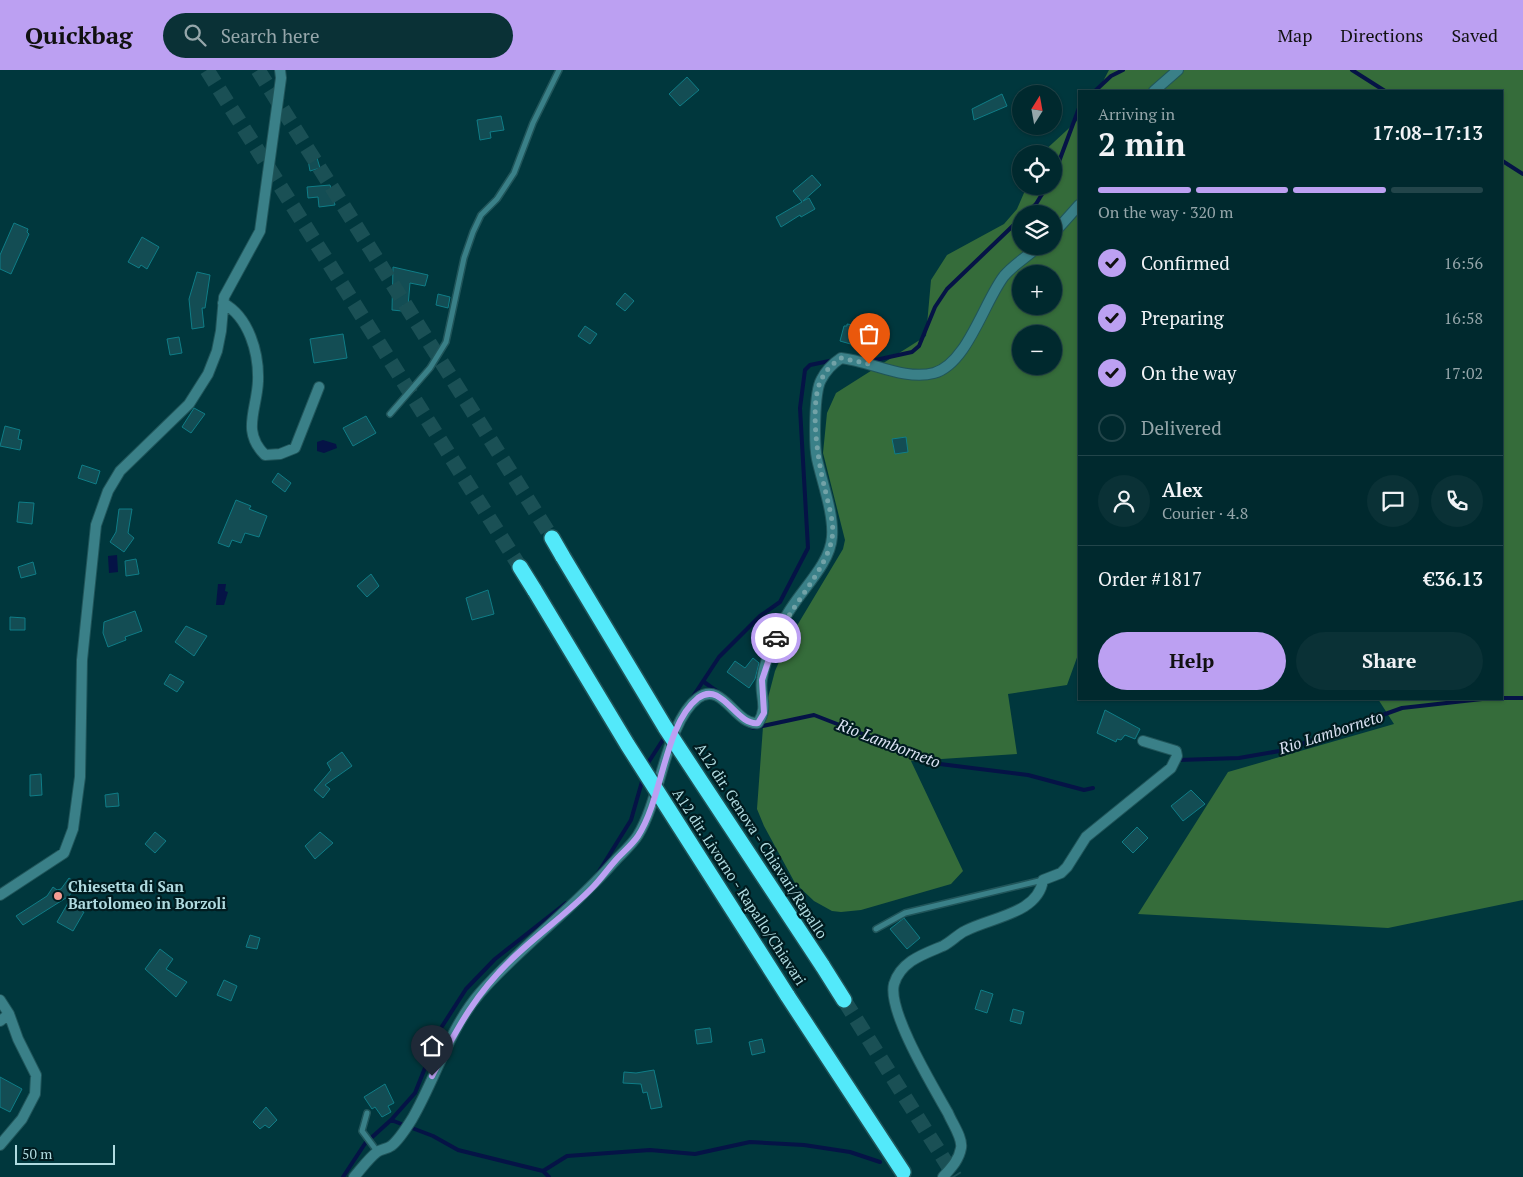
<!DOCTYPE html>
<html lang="en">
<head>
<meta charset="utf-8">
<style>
  :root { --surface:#00292e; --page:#0a3136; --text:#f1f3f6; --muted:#95a6aa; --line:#22454a; --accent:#bca0f2 }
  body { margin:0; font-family:"PT Serif",serif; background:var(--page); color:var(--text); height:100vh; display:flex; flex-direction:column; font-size:19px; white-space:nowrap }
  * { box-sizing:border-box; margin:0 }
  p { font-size:16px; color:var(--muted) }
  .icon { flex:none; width:28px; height:28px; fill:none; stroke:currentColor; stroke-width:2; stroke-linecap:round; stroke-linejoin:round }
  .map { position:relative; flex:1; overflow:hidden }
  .details { position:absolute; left:1078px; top:20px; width:425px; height:610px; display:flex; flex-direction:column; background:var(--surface); border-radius:0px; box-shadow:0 1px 4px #0004,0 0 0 1px var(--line) }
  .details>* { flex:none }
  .needle { width:32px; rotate:11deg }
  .tools { position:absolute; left:1012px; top:15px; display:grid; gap:10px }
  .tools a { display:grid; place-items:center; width:50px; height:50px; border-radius:50%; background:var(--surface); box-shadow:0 1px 4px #0004,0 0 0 1px var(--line); font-size:25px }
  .scale { position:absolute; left:15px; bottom:12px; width:100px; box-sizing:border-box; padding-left:5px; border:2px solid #b0dbe0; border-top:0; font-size:14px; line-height:18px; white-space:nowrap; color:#b0dbe0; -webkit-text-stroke:4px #001c20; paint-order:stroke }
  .pin { position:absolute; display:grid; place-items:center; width:42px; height:42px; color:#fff; margin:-51px -21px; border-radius:50% 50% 50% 0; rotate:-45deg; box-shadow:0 0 5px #0007 }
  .pin .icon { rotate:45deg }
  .courier { position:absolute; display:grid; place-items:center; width:50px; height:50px; margin:-25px; border:4px solid #bca0f2; border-radius:50%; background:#fff; color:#222; box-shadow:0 1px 6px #0007 }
  .summary em { font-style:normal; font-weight:800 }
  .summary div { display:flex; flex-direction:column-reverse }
  .summary { display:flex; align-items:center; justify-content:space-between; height:85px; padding:0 20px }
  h1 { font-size:32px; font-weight:800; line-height:38px }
  .bar { display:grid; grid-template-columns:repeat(4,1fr); gap:8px 5px; align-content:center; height:60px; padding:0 20px }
  .bar i { height:6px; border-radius:4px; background:var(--line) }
  .bar .current { background:var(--accent) }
  .bar p { grid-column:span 4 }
  .line { display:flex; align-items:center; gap:12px; padding:0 20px; border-top:1px solid var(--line) }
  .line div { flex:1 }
  .round { display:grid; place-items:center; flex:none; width:52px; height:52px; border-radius:26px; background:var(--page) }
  ol { padding:0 20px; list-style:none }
  li { display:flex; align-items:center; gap:15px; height:55px }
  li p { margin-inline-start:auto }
  li .icon { padding:5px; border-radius:50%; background:var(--accent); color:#111; stroke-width:4 }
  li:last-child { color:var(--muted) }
  li i { width:28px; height:28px; border:2px solid var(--line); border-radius:50% }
  .cta { display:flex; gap:10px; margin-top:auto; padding:10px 20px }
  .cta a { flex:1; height:58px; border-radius:30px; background:var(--accent); color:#111; font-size:20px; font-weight:800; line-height:58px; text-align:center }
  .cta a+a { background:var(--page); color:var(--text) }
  header { display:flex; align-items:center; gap:30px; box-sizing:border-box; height:70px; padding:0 25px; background:var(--accent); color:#111 }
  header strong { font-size:24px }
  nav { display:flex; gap:28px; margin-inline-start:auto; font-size:18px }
  .search { width:350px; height:45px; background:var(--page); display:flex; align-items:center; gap:12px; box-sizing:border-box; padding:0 18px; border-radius:28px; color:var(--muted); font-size:19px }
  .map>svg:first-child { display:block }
  .forest { fill:#356c3a; fill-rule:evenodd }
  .water { fill:#051346 }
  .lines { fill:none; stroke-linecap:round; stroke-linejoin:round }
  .stream { stroke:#051346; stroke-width:4 }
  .building { fill:#134d54; stroke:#0f7d87 }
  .highway-tunnel { stroke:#1a5055; stroke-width:15; stroke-dasharray:15 8; stroke-linecap:butt }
  .lane-casing { stroke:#20555a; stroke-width:8 }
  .street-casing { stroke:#20555a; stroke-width:12 }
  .highway-casing { stroke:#20555a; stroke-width:18 }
  .lane { stroke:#3a8088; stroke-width:5 }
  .street { stroke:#3a8088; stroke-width:10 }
  .highway { stroke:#53e9fa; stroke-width:15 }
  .highway-bridge-casing { stroke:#20555a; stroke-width:18; stroke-linecap:butt }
  .highway-bridge { stroke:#53e9fa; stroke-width:15 }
  .done { stroke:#72a2a7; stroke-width:5; stroke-dasharray:0 9 }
  .route { stroke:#bca0f2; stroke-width:6 }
  .poi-dot { fill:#f59c93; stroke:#001c20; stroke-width:2 }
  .labels { text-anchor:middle; stroke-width:4.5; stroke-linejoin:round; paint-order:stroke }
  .street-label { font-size:15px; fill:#b0dbe0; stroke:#001c20 }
  .poi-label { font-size:15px; font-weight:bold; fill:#b0dbe0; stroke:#001c20; text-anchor:start }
  .water-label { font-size:16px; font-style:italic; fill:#dce4f5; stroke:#001c20 }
</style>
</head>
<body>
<header>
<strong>Quickbag</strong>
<div class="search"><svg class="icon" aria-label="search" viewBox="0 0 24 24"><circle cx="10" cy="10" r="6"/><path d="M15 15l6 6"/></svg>Search here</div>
<nav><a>Map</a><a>Directions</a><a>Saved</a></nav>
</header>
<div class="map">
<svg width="1523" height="1107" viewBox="0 0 1523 1107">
  <rect width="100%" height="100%" fill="#00373d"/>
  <path class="forest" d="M1109,0H1523V830L1388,858L1138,844L1228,702L1394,654L1378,629H1501V21H1098Z
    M1079,49V582L1067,615L1008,624L1017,684L911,691L963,801L951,814L861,840L841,842L832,841L814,831L795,813L764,756L757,739L764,643L775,601L789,569L843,479L845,470L823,383L827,343L836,323L926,266L931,210L947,185L1004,154L1017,139L1027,116H1054V84H1041ZM1021,144H1054V176H1021ZM1021,204H1054V236H1021ZM1021,264H1054V296H1021Z"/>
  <path class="water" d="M323,370L336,374L337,378L324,383L317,381V372Z
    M117,485L118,502L109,503L108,486Z
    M218,514H226L225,521L228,522L224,535H216Z"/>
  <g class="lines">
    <path class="stream" d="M1352,0L1385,21
      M1095,21L1111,6L1123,0
      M1501,90L1523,104
      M1054,105L1079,38
      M1026,144L1036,134L1047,116
      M871,291L912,282L919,276L935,237L947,219L1021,148
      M704,612L718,622
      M692,628L719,587L760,546L780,532L808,478L800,338L805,300L810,295L834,290
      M1501,628H1523
      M747,655L753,658L814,645L940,694L1028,705L1084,720L1093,718
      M1179,690L1239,688L1285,680L1402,638L1482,629
      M646,696L666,665
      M598,803L631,750L643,708
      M391,1050L433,1066L458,1080L543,1101L549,1107
      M370,1069L391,1050L415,1023L441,958L466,919L495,889L566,833
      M543,1101L567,1086L650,1080L695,1084L750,1072L804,1075L850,1082L880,1092
      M343,1107L366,1072"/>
  </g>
  <path class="building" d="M687,7L699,20L680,36L669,24Z
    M1002,24L1007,36L974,50L972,39Z
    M501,46L504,60L490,62L491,68L480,70L477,50Z
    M317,88L320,98L310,101L308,90Z
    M812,105L821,115L803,131L809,128L815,139L801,147L800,145L781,157L776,147L802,132L793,121Z
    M330,115L335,135L319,137L318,127L308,128L307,117Z
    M14,153L28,159L27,162L29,164L11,204L0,199V185Z
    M142,167L159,177L147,199L141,195L139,198L128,192Z
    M393,197L428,205L425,216L410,213L408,236H402V241L392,240Z
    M197,202L210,205L205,238H202L204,257L192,259L189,229Z
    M625,223L634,231L625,241L616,234Z
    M438,224L450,227L448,238L436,235Z
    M847,254L867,257L861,277L840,271L844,256H847Z
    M585,256L597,264L590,274L578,266Z
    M343,264L347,288L314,293L310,269Z
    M179,267L182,283L170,285L167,269Z
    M194,338L205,344L191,363L182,357Z
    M366,346L376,363L353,376L343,358Z
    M5,356L20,360L18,369L22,370L20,380L0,376Z
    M906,367L908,382L895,384L892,369Z
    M82,395L100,401L96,414L78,408Z
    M278,403L291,413L285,422L272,412Z
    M236,430L251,436L249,439L267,446L259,467L245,463L241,473L232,470L229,477L218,473Z
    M19,432L34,433L32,454L17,452Z
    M119,439H132L128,463L134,468L124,482L110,472L116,462Z
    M136,489L139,504L126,506L125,491Z
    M33,492L36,504L21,508L18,497Z
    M371,504L379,516L367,527L357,516Z
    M488,520L494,544L472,550L466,528Z
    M135,541L142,561L125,567L126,570L108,577L103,563L104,552Z
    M10,547L25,548V560H10Z
    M186,556L207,566L194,586L175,572Z
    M753,588L759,593L755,609L749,618L727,602L735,591L745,598Z
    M170,604L184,612L177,622L164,614Z
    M1105,640L1140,659L1135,669L1125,665L1121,670L1117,669L1116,672L1097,663Z
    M342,682L352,696L325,715L330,719L323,728L314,720L331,700L327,693Z
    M41,704L42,725L30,726V705Z
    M1191,720L1205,734L1183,751L1171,736Z
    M118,723L119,736L106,737L105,725Z
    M1137,757L1148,768L1133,783L1122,772Z
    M155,762L166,771L155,783L145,774Z
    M320,762L333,773L315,789L305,776Z
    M69,808L77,814L69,826L23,855L16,846L47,826L53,817L57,820L61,819Z
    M68,833L84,842L73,861L57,852Z
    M904,848L920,868L907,879L890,859Z
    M250,865L260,868L257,879L246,877Z
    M160,879L173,889L166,899L187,912L176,927L145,899Z
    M224,910L237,916L231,931L217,925Z
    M981,920L993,924L987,943L975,939Z
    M1013,939L1024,942L1021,954L1010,951Z
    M710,958L712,972L697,974L695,960Z
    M762,969L765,982L752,985L749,972Z
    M654,1000L662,1037L651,1039L647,1022L643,1023L641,1014L623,1013L624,1002L636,1003Z
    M0,1007L22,1019L10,1042L0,1037Z
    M385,1014L394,1033L388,1036L391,1042L382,1047L375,1037L372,1039L364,1027Z
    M266,1037L277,1050L269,1058L265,1055L260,1059L253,1052Z"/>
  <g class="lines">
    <path class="highway-tunnel" d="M207,0L520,497
      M258,0L552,468
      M844,930L955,1107"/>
    <defs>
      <path id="lane" d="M390,344L430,298L446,272L464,188L473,162L481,145L497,129L514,103L533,53L559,0
        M876,859L905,843L1043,810
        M367,1043L362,1061L377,1081"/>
      <path id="street" d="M1154,21L1178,0
        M1054,163L1079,135
        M223,233C249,247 259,283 258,311C257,340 241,361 265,385L280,384L295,378L319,317
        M0,825L64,783L73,759L80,707L82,590L96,455L108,421L120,401L189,334L208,304L217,281L221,261L224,227L260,161L281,8L280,0
        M0,930L9,944L0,951
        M0,1075L22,1049L35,1024L36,1005L18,969L9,944
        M354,1107C361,1099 369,1088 377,1082C381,1079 387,1079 391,1076C398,1071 407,1057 412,1049C436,1008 449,959 480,923C521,876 572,840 613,793C621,784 632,775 638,765C661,728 666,652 698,628C722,610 736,656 758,653C769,636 759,626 762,609C765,589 775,570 783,552C795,525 830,497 832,467C834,444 822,412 817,389C814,374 814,323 821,310C826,300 832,294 841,288C870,291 905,311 934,303C967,294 984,232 1004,206C1013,195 1028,186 1039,176
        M943,1107C951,1098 959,1090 961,1078C963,1068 952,1053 948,1043C934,1018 887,941 894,914C901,891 924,884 943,876C951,872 957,865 965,861C991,847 1038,844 1043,810L1061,803L1067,797L1086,767L1171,698L1177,686L1176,681L1143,671"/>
      <path id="highway" d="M552,468L563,487
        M520,497L535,521
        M822,895L844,930
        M787,925L903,1102"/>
    </defs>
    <use href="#lane" class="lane-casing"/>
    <use href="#street" class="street-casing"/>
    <use href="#highway" class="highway-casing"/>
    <use href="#lane" class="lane"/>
    <use href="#street" class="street"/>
    <use href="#highway" class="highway"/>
    <defs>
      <path id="highway-bridge" d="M563,487L665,657L822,895
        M535,521L627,674L787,925"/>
    </defs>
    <use href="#highway-bridge" class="highway-bridge-casing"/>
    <use href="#highway-bridge" class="highway-bridge"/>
  </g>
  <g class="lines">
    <path class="done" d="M776,568C790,538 828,497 832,468C835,454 828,434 825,419C818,393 809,335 821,310C826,300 832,294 841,288L869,294"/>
    <path class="route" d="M432,1006C457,959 474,925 513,888C539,863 568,843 593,817C601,809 607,800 615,791C622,783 632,775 638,766C663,728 664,655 698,628C722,610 736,656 758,653L764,643L762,610L776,568"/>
  </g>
  <circle class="poi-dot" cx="58" cy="826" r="5"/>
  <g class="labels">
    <g class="street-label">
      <text transform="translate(761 771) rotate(57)" y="5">A12 dir. Genova - Chiavari/Rapallo</text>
      <text transform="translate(739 817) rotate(57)" y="5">A12 dir. Livorno - Rapallo/Chiavari</text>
    </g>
    <g class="poi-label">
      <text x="68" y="822">Chiesetta di San<tspan x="68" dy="17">Bartolomeo in Borzoli</tspan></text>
    </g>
    <g class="water-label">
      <text transform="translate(1331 662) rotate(-18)" y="6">Rio Lamborneto</text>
      <text transform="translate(889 673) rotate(21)" y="6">Rio Lamborneto</text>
    </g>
  </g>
</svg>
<div class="tools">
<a><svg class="needle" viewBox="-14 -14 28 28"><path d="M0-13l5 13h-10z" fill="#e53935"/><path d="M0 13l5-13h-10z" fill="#95a6aa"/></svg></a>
<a><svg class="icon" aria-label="locate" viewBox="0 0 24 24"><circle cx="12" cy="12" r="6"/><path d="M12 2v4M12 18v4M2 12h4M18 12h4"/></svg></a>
<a><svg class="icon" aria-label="layers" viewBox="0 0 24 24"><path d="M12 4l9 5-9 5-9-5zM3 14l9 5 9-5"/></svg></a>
<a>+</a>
<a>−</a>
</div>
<div class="scale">50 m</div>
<div class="pin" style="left:869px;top:294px;background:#ea580c"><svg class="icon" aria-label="bag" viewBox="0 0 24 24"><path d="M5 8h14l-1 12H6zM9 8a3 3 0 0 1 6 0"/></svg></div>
<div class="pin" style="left:432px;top:1006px;background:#1f2937"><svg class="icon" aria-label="home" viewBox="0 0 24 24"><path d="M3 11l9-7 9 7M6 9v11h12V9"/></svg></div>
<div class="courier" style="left:776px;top:568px"><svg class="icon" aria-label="car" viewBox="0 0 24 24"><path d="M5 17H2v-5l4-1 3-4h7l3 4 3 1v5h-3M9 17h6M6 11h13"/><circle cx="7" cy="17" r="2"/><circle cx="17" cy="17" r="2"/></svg></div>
<section class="details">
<div class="summary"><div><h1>2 min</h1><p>Arriving in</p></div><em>17:08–17:13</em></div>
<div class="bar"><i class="current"></i><i class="current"></i><i class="current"></i><i></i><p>On the way · 320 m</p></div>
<ol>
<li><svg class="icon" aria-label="check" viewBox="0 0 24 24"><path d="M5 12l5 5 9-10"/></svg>Confirmed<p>16:56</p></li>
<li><svg class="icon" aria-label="check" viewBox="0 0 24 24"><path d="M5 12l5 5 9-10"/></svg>Preparing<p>16:58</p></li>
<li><svg class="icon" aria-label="check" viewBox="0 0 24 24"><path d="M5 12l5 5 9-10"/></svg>On the way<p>17:02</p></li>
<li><i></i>Delivered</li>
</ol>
<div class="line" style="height:90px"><a class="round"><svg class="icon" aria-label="person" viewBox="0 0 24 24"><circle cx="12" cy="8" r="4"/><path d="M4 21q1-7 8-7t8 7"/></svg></a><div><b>Alex</b><p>Courier · 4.8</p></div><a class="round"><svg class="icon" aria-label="chat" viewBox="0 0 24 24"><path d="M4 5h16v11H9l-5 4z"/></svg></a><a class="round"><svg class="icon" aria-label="phone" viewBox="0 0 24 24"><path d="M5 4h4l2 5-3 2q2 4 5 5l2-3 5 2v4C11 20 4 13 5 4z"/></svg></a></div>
<div class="line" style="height:65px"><div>Order #1817</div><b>€36.13</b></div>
<div class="cta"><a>Help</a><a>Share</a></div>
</section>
</div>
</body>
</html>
